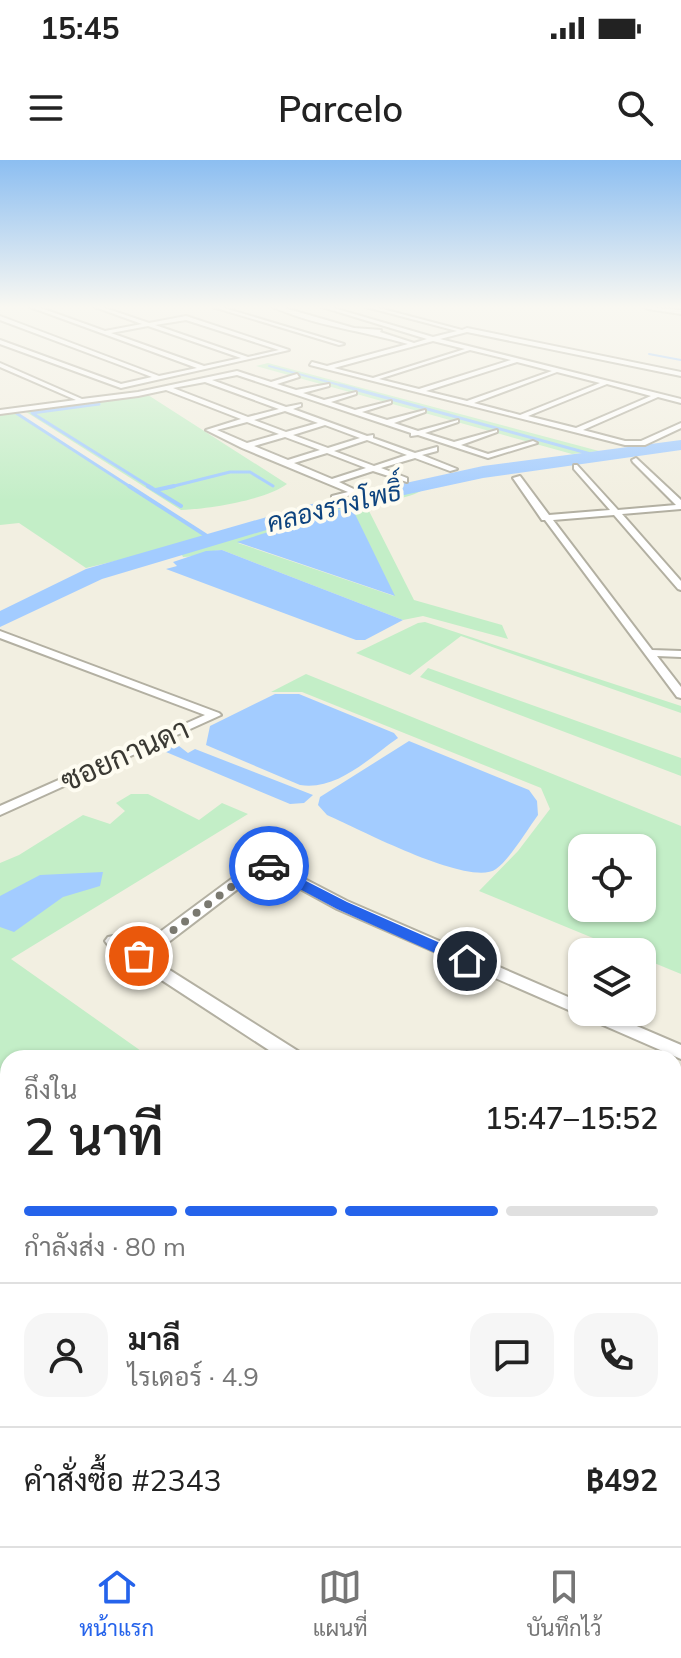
<!DOCTYPE html>
<html lang="th">
<head>
<meta charset="utf-8">
<style>
  :root { --surface:#fff; --page:#f6f6f6; --text:#222; --muted:#767676; --line:#e0e0e0; --accent:#2563eb }
  body { margin:0; font-family:Mulish,Sarabun,sans-serif; background:var(--page); color:var(--text); height:100vh; display:flex; flex-direction:column; font-size:30px; white-space:nowrap }
  * { box-sizing:border-box; margin:0 }
  p { font-size:26px; color:var(--muted) }
  .icon { flex:none; width:44px; height:44px; fill:none; stroke:currentColor; stroke-width:2; stroke-linecap:round; stroke-linejoin:round }
  .map { position:relative; flex:1; overflow:hidden }
  .sheet { position:absolute; left:0px; top:890px; width:682px; height:496px; display:flex; flex-direction:column; background:var(--surface); border-radius:24px 24px 0 0; box-shadow:0 2px 6px #0004 }
  .sheet>* { flex:none }
  .tools { position:absolute; left:568px; top:674px; display:grid; gap:16px }
  .tools a { display:grid; place-items:center; width:88px; height:88px; border-radius:16px; background:var(--surface); box-shadow:0 2px 6px #0004; font-size:40px }
  .pin { position:absolute; display:grid; place-items:center; width:68px; height:68px; color:#fff; margin:-34px; border:4px solid #fff; border-radius:50%; box-shadow:0 2px 8px #0007 }
  .courier { position:absolute; display:grid; place-items:center; width:80px; height:80px; margin:-40px; border:6px solid #2563eb; border-radius:50%; background:#fff; color:#222; box-shadow:0 2px 10px #0007 }
  .headline em { font-style:normal; font-weight:600 }
  .headline div { display:flex; flex-direction:column-reverse }
  .headline { display:flex; align-items:center; justify-content:space-between; height:136px; padding:0 24px }
  h1 { font-size:52px; font-weight:600; line-height:60px }
  .bar { display:grid; grid-template-columns:repeat(4,1fr); gap:12px 8px; align-content:center; height:96px; padding:0 24px }
  .bar i { height:10px; border-radius:6px; background:var(--line) }
  .bar .active { background:var(--accent) }
  .bar p { grid-column:span 4 }
  .line { display:flex; align-items:center; gap:20px; padding:0 24px; border-top:2px solid var(--line) }
  .line div { flex:1 }
  .round { display:grid; place-items:center; flex:none; width:84px; height:84px; border-radius:24px; background:var(--page) }
  .status { display:flex; justify-content:space-between; align-items:center; height:56px; padding:0 40px; background:var(--surface); direction:ltr }
  .status svg { height:22px; fill:currentColor }
  header { display:flex; justify-content:space-between; align-items:center; height:104px; padding:0 24px; background:var(--surface); font-size:36px; font-weight:600 }
  .dock { display:flex; justify-content:space-around; align-items:center; height:112px; border-top:2px solid var(--line); background:var(--surface); font-size:22px; color:var(--muted) }
  .dock a { display:grid; justify-items:center; gap:4px }
  .dock .active { color:var(--accent) }
  .map>svg:first-child { display:block }
  .green { fill:#c3eec7; fill-rule:evenodd }
  .water { fill:#a3ccff }
  .lines { fill:none; stroke-linecap:round; stroke-linejoin:round }
  .stream-far2 { stroke:#a3ccff; stroke-width:2 }
  .stream-far1 { stroke:#a3ccff; stroke-width:3 }
  .stream { stroke:#a3ccff; stroke-width:4 }
  .river { fill:#a3ccff; fill-rule:evenodd }
  .street-casing { stroke:#b3b0a2; stroke-width:4 }
  .street { fill:#fff; fill-rule:evenodd }
  .route { fill:#2563eb }
  .done { stroke:#7a7970; stroke-width:8; stroke-dasharray:0 14.4 }
  .labels { text-anchor:middle; stroke-width:8; stroke-linejoin:round; paint-order:stroke }
  .far-water-label { font-size:26px; font-style:italic; fill:#0e447f; stroke:#fefcf1 }
  .street-label { font-size:30px; fill:#3a3933; stroke:#fefcf1 }
</style>
</head>
<body>
<div class="status"><b>15:45</b><svg viewBox="0 0 49 12"><path d="M0 12V9h3v3zM5 12V6h3v6zM10 12V3h3v9zM15 12V0h3v12zM26 1h20v11H26zM47 4h2v5h-2z"/></svg></div>
<header><svg class="icon" aria-label="menu" viewBox="0 0 24 24"><path d="M4 6h16M4 12h16M4 18h16"/></svg>Parcelo<svg class="icon" aria-label="search" viewBox="0 0 24 24"><circle cx="10" cy="10" r="6"/><path d="M15 15l6 6"/></svg></header>
<div class="map">
<svg width="681" height="1386" viewBox="0 0 681 1386">
  <rect width="100%" height="100%" fill="#f2efe1"/>
  <path class="green" d="M268,203L599,291L572,294L256,206Z
    M148,235L287,324C266,340 208,349 181,350L23,250Z
    M16,252L205,376L199,381L86,408L19,363L0,365V254Z
    M427,327C410,340 388,339 366,345L414,440L502,465L508,479L423,456L403,460L222,390C208,391 196,397 183,397L181,393L329,348ZM337,350L394,436L238,383Z
    M425,462L681,546V553L461,476L410,515L356,493L418,463Z
    M428,508L681,598V616L420,517Z
    M306,514L681,666V814L642,798V792H627L479,731L518,691L550,649L541,628L302,532H271ZM582,688H642V748H582Z
    M131,634H148L199,660L222,643L248,654L11,799L151,898H8V1041L0,1032V703L19,695L83,655L110,664L125,651L116,643Z
    M681,1312V1386H589L599,1378H674V1318Z
    M8,1353V1378H213L220,1386H0V1358Z
    M270,1378H507L495,1386H277Z"/>
  <path class="water" d="M338,350L354,352L395,436L237,382Z
    M222,390L403,460L365,480H356L166,409L177,406L173,402L206,391Z
    M275,534H299L394,573L398,578C369,598 337,631 300,625L206,585L210,566Z
    M409,581L529,630L537,641L538,655C527,670 510,699 496,709C470,728 357,668 327,655L318,645L320,637Z
    M172,586H179L188,593L195,589L313,635L304,643L290,644L166,592Z
    M103,712L100,726L63,737L14,772L0,767V736L40,715Z"/>
  <g class="lines">
    <path class="stream-far2" d="M649,194L681,200
      M269,206L347,227"/>
    <path class="stream-far1" d="M340,225L598,296
      M99,244L32,253L152,328
      M13,251L132,328
      M166,328L230,312H250L273,326"/>
    <path class="stream" d="M129,326L213,380
      M148,326L181,346
      M156,330L174,326"/>
    <path class="river" d="M681,280V290L483,318L330,351L102,419L0,467V451L86,409L319,342L483,306Z"/>
    <defs>
      <path id="street" d="M30,147H38L105,171L142,164L95,147H102L149,163L186,156L289,190L121,228L0,184V180L121,224L152,217L0,160V156L159,216L197,208ZM186,160L279,190L248,197L155,165ZM148,166L241,198L204,206L111,173Z
        M213,147H221L344,184L339,185Z
        M273,147H281L354,168L381,170L380,172L414,183L427,179L322,147H330L433,177L457,171L366,147H375L462,170L467,168L681,212V216L467,172L440,179L681,239V243L658,237L583,270L625,281H641L681,263V268L645,285H625L310,205L312,202L327,206L408,184C364,171 315,166 273,147ZM433,181L465,189L373,218L334,208ZM470,190L511,200L419,229L379,219ZM517,202L552,211L467,241L426,231ZM557,212L600,223L520,255L474,243ZM607,224L651,236L576,268L528,256Z
        M645,147L681,150V154L648,149Z
        M0,203L82,239L138,232L237,211L271,222L297,214L299,217L277,224L296,230L329,224V226L303,233L324,240L356,232V234L331,242L355,250L391,241V243L362,252L387,260L425,250V252L394,263L418,271L458,260V262L425,273L454,282L497,270V272L461,285L488,294L533,281L537,283L488,298L418,275L411,276V273L237,215L212,220L286,247L301,244V246L293,249L367,276L373,275V278L415,293L437,287V291L422,295L457,309L450,311L415,298L381,308L407,318V322L373,311L339,322L360,332L335,340H332V336L348,332L242,288L206,270L241,259L166,230L138,236L0,254V250L76,240L0,207ZM205,222L279,249L248,257L173,228ZM285,251L318,263L286,272L254,260ZM247,262L279,274L247,283L217,270ZM325,265L360,278L328,288L293,275ZM285,277L320,290L288,300L254,286ZM367,280L407,295L374,306L334,291ZM327,293L366,308L332,319L294,303Z
        M636,298L681,340V349L622,354L681,421V430L678,429L614,355L553,360L652,490L681,491V497L657,496L681,527V538L677,537L545,360H542L513,318L520,316L549,355L610,350L574,309V305H577L618,350L676,345L633,302L632,300Z
        M0,471L219,553L221,555L0,655V646L205,555L0,478Z
        M247,689L347,741L582,843V852H604L681,885V899L337,749L264,709L149,797L301,893L304,898H281L108,785L105,781L108,777L113,776L137,789L253,703L240,694Z
        M8,1115V1135L0,1138V1118Z
        M681,1271V1298L674,1301V1274Z
        M535,1378H567L563,1386H531Z"/>
    </defs>
    <use href="#street" class="street-casing"/>
    <use href="#street" class="street"/>
  </g>
  <linearGradient id="sky" x2="0" y2="1"><stop stop-color="#8cbef1"/><stop offset="0.43" stop-color="#f9f8f2"/><stop offset="1" stop-color="#f9f8f2" stop-opacity="0"/></linearGradient>
  <rect width="681" height="341" fill="url(#sky)"/>
  <path class="route" d="M269,702L347,742L472,797L475,801L472,805H462L337,749L264,710L262,706Z"/>
  <g class="lines">
    <path class="done" d="M139,796L263,703L269,706"/>
  </g>
  <g class="labels">
    <g class="far-water-label">
      <text transform="translate(334 347) rotate(-14)" y="9">คลองรางโพธิ์</text>
    </g>
    <g class="street-label">
      <text transform="translate(125 595) rotate(-24)" y="10">ซอยกานดา</text>
    </g>
  </g>
</svg>
<div class="tools">
<a><svg class="icon" aria-label="locate" viewBox="0 0 24 24"><circle cx="12" cy="12" r="6"/><path d="M12 2v4M12 18v4M2 12h4M18 12h4"/></svg></a>
<a><svg class="icon" aria-label="layers" viewBox="0 0 24 24"><path d="M12 4l9 5-9 5-9-5zM3 14l9 5 9-5"/></svg></a>
</div>
<div class="pin" style="left:139px;top:796px;background:#ea580c"><svg class="icon" aria-label="bag" viewBox="0 0 24 24"><path d="M5 8h14l-1 12H6zM9 8a3 3 0 0 1 6 0"/></svg></div>
<div class="pin" style="left:467px;top:801px;background:#1f2937"><svg class="icon" aria-label="home" viewBox="0 0 24 24"><path d="M3 11l9-7 9 7M6 9v11h12V9"/></svg></div>
<div class="courier" style="left:269px;top:706px"><svg class="icon" aria-label="car" viewBox="0 0 24 24"><path d="M5 17H2v-5l4-1 3-4h7l3 4 3 1v5h-3M9 17h6M6 11h13"/><circle cx="7" cy="17" r="2"/><circle cx="17" cy="17" r="2"/></svg></div>
<section class="sheet">
<div class="headline"><div><h1>2 นาที</h1><p>ถึงใน</p></div><em>15:47–15:52</em></div>
<div class="bar"><i class="active"></i><i class="active"></i><i class="active"></i><i></i><p>กำลังส่ง · 80 m</p></div>
<div class="line" style="height:144px"><a class="round"><svg class="icon" aria-label="person" viewBox="0 0 24 24"><circle cx="12" cy="8" r="4"/><path d="M4 21q1-7 8-7t8 7"/></svg></a><div><b>มาลี</b><p>ไรเดอร์ · 4.9</p></div><a class="round"><svg class="icon" aria-label="chat" viewBox="0 0 24 24"><path d="M4 5h16v11H9l-5 4z"/></svg></a><a class="round"><svg class="icon" aria-label="phone" viewBox="0 0 24 24"><path d="M5 4h4l2 5-3 2q2 4 5 5l2-3 5 2v4C11 20 4 13 5 4z"/></svg></a></div>
<div class="line" style="height:104px"><div>คำสั่งซื้อ #2343</div><b>฿492</b></div>
</section>
</div>
<nav class="dock">
<a class="active"><svg class="icon" aria-label="home" viewBox="0 0 24 24"><path d="M3 11l9-7 9 7M6 9v11h12V9"/></svg>หน้าแรก</a>
<a><svg class="icon" aria-label="map" viewBox="0 0 24 24"><path d="M3 6l6-2 6 2 6-2v14l-6 2-6-2-6 2zM9 4v14M15 6v14"/></svg>แผนที่</a>
<a><svg class="icon" aria-label="saved" viewBox="0 0 24 24"><path d="M7 4h10v16l-5-4-5 4z"/></svg>บันทึกไว้</a>
</nav>
</body>
</html>
